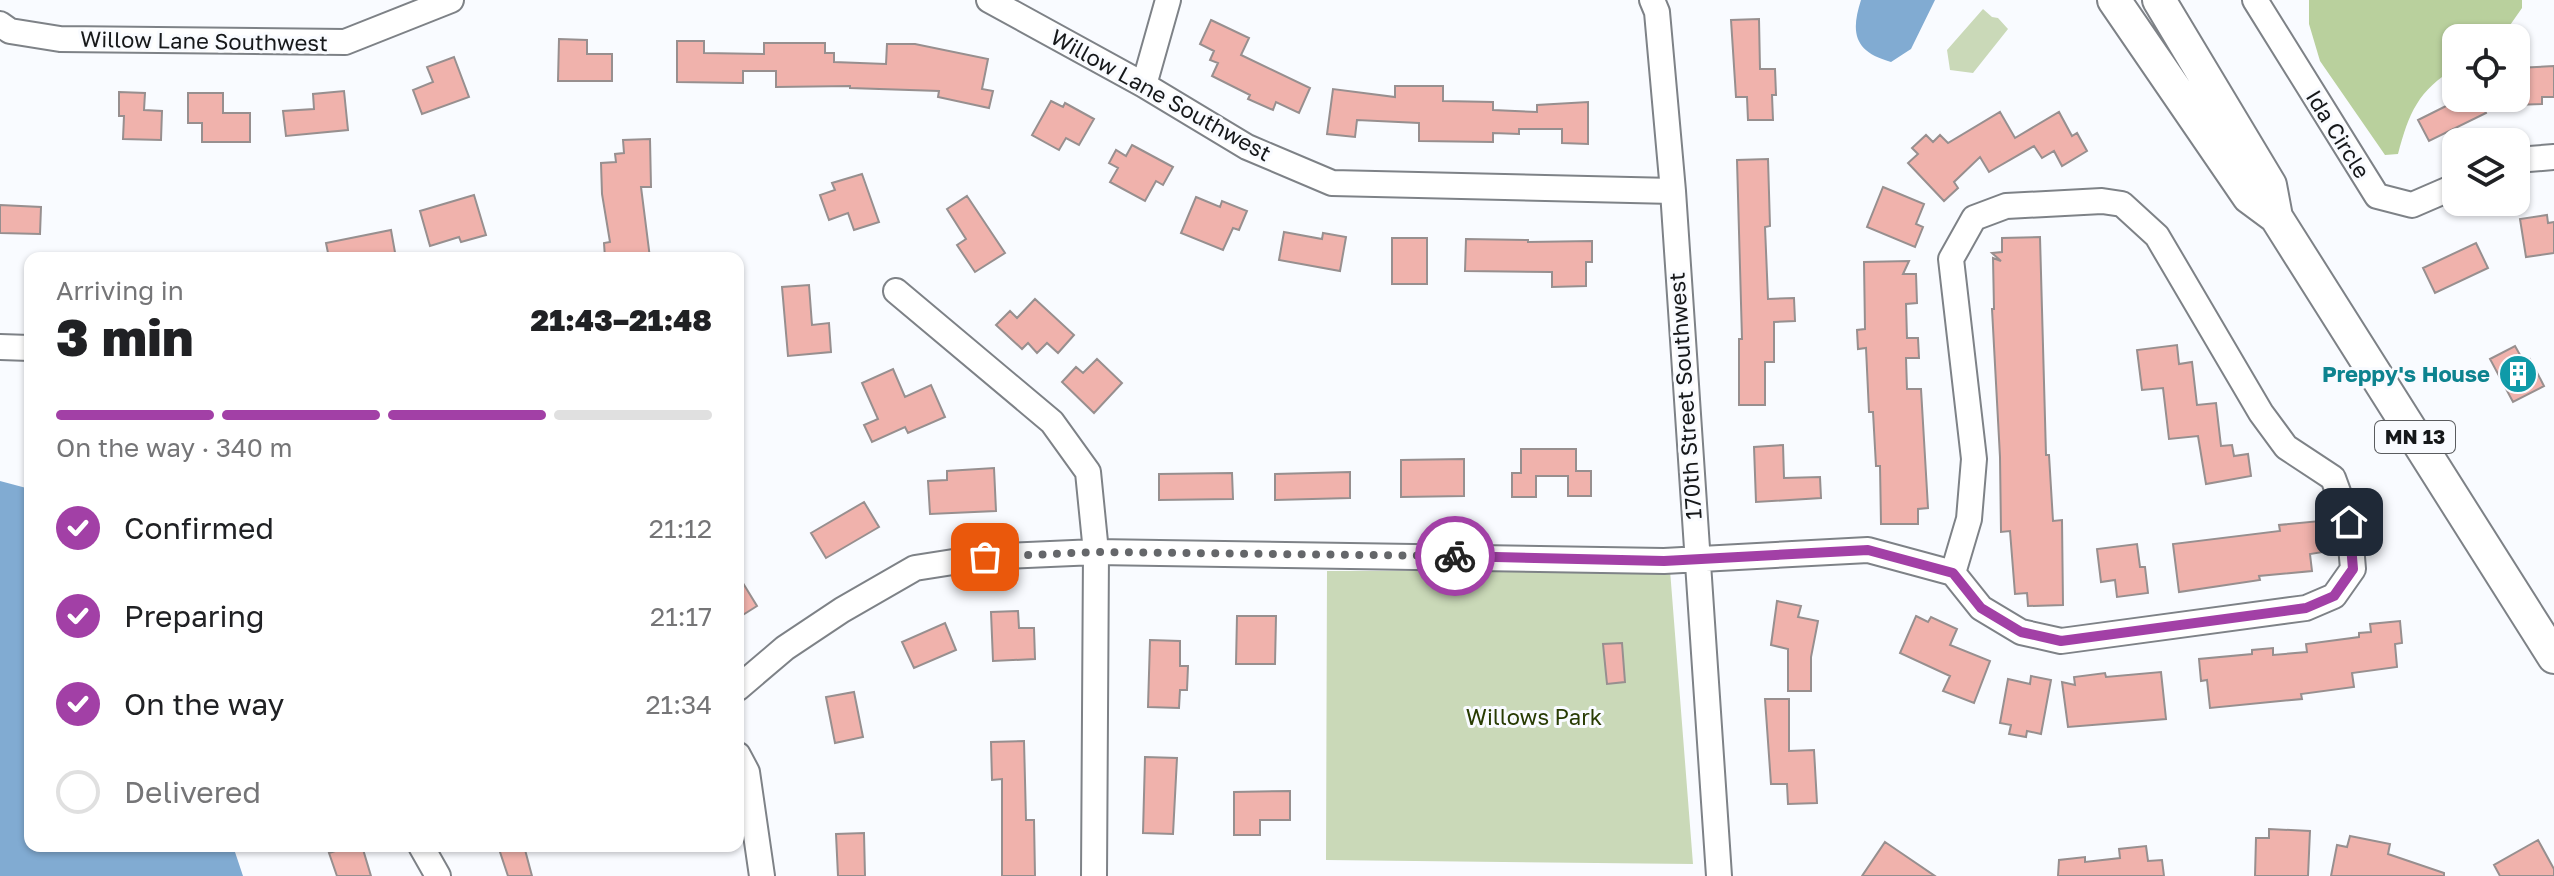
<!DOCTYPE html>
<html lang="en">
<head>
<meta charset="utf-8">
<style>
  :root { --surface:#fff; --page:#f2f2f2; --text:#202124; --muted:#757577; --line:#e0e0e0; --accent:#a240a6 }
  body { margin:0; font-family:"Golos Text",sans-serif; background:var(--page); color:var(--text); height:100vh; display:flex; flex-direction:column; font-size:30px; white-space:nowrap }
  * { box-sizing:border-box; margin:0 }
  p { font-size:26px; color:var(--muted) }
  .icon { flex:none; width:44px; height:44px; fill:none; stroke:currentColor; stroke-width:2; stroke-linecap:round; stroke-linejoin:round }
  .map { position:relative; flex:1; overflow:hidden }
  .sheet { position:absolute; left:24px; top:252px; width:720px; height:600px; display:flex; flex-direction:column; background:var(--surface); border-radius:16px; box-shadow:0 2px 6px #0004 }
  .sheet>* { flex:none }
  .buttons { position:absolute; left:2442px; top:24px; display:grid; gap:16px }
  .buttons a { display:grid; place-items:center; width:88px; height:88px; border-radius:16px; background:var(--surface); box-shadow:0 2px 6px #0004; font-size:40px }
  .pin { position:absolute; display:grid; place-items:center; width:68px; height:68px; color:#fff; margin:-34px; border-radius:16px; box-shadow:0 4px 12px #0006 }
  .courier { position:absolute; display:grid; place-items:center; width:80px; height:80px; margin:-40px; border:6px solid #a240a6; border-radius:50%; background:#fff; color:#222; box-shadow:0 2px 10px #0007 }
  .headline em { font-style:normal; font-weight:800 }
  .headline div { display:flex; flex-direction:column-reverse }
  .headline { display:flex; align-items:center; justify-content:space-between; height:136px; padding:0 32px }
  h1 { font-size:52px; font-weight:800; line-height:60px }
  .bar { display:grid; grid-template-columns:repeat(4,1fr); gap:12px 8px; align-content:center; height:96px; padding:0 32px }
  .bar i { height:10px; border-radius:6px; background:var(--line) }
  .bar .on { background:var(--accent) }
  .bar p { grid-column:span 4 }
  ol { padding:0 32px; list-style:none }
  li { display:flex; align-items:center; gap:24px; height:88px }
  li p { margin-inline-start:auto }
  li .icon { padding:8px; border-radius:50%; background:var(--accent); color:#fff; stroke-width:4 }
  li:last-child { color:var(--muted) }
  li i { width:44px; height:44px; border:4px solid var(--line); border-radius:50% }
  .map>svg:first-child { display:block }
  .green { fill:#cad9b8 }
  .forest { fill:#b9d09d }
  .water { fill:#81abd2 }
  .building { fill:#f0b2ac; stroke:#978f8f; stroke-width:2 }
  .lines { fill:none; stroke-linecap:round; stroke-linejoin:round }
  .minor-casing { stroke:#7e8287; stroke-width:28 }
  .major-casing { stroke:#7e8287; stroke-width:36 }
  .minor { stroke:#fff; stroke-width:24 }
  .major { stroke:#fff; stroke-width:32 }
  .done { stroke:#65676a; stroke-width:8; stroke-dasharray:0 14.4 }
  .route { stroke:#a240a6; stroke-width:10 }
  .labels { text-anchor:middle; stroke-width:6; stroke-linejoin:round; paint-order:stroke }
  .shield { fill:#f9fbff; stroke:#5a5c5f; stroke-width:2 }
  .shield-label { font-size:20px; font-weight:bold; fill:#16181a }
  .street-label { font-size:22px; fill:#16181a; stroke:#f9fbff }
  .culture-label { font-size:22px; font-weight:bold; fill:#0d838f; stroke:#f9fbff; text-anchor:end }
  .park-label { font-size:22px; fill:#283b02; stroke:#f9fbff }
</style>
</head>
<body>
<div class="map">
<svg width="2554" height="876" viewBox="0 0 2554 876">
  <rect width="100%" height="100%" fill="#f9fbff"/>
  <path class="green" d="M1983,9L1992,17L1998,18L2008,29L1973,73L1950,70L1947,50Z
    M1670,570L1693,864L1326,860L1327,571Z"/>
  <path class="forest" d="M2309,0H2522V8L2501,38H2456V68C2418,90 2409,113 2398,154L2385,155L2320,61L2309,24Z"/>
  <path class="water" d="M1861,0H1935L1911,49L1891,62C1855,52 1850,34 1861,0Z
    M0,481L30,489V846H233L243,876H0Z"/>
  <path class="building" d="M1759,19L1760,69H1775L1776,95H1772L1773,120H1748L1747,97H1736L1731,20Z
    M1211,20L1249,38L1241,55L1310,88L1299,113L1276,102L1273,110L1248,99L1250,95L1212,76L1218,63L1210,60L1214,51L1200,44Z
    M559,39L587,40V54H612V81H558Z
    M677,41H704V53L764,54V43H825V53H834V62L886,64L887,44H915L988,59L982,89L993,91L989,108L938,97L939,91L850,88V86L776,87V71H743V83L677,82Z
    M454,57L469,97L422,114L413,90L433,82L427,67Z
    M2554,66V97H2542V104L2516,105V68Z
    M1395,86H1443V101L1493,102V110L1537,112V105L1588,102V144L1562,143V129H1519V134L1493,133V142L1419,141V123L1357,120L1355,137L1327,134L1333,89L1395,97Z
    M344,91L348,130L286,136L283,111L314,109L313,94Z
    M119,92L145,93L144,110L162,111L161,140L123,139L124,116H119Z
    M188,93H223V113H250V142H202V123H188Z
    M2462,98H2479L2486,113L2429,141L2418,120Z
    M1051,101L1063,107L1065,103L1094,119L1079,145L1066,138L1059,150L1032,135Z
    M2000,112L2015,138L2059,112L2072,136L2077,133L2087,151L2062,166L2054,151L2042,158L2034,146L1989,172L1980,157L1954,182L1958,188L1944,201L1908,163L1918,154L1912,148L1926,135L1933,142L1940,135L1948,143Z
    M650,139L651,187H641L650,258H605L604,243L610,242L602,194L601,163L616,162L615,154L624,153L623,140Z
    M1132,145L1173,167L1163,185L1156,181L1145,201L1110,182L1118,168L1109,163L1116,150L1126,156Z
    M1768,159L1770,226L1765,227L1768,299L1794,298L1795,321L1774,322V362H1765V405H1739V339H1742L1737,160Z
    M862,174L879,222L854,230L848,213L829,220L820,195L835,190L832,183Z
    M1883,187L1924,204L1916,224L1923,227L1915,247L1867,227Z
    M474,195L486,235L461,242L459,237L430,246L420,211Z
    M967,196L1005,253L975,272L957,245L966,239L947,209Z
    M1196,197L1220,207L1222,201L1247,211L1239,230L1233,228L1223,250L1181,233Z
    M0,205L41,207L40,234L0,233Z
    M2547,215L2548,223L2554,222V253L2526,257L2520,219Z
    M391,230L396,258H329L326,243Z
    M1284,232L1322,239L1323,233L1346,237L1340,271L1279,260Z
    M2040,237L2046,455H2049L2053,521L2062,520L2063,605L2028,606L2027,593L2015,594L2010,531L2001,532L2000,457L1992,309H1994L1993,258L2001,261L1992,253L2002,252V238Z
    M1392,238H1427V284H1392Z
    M1466,239L1528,240V242L1592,241V262H1586V286L1552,287V272L1465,271Z
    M2476,243L2488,268L2435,293L2423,268Z
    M1909,261L1903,274H1916L1917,303L1906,304L1907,338H1918L1919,358H1906L1907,389H1921L1928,508L1918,509V524H1881L1880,466H1876L1873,412H1869L1866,348L1858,349L1857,330L1865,329L1864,262Z
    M809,285L812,325L829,323L831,352L788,356L782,287Z
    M1035,299L1074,335L1058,353L1047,343L1037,353L1028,343L1022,349L996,325L1010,311L1017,318Z
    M2177,345L2179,364L2192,362L2197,405L2216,403L2221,446L2232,445L2234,456L2248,454L2251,476L2206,484L2198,436L2169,439L2163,388L2142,390L2137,350Z
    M2515,346L2524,362L2530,359L2544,386L2513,402L2490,359Z
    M1097,359L1122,383L1094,413L1062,382L1076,367L1083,373Z
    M893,369L905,397L931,385L945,417L908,433L905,427L872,442L864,425L878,419L862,383Z
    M1783,445L1784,478L1820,477L1821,498L1756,502L1754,447Z
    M1521,449H1576V471H1591V496H1568V476H1536V497H1512V473H1521Z
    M1464,459V496L1401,497V460Z
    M994,468L996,511L930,514L928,481L947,480V471Z
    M1350,472V498L1275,500V474Z
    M1232,473L1233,499L1159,500V474Z
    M864,502L879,527L826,558L811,533Z
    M2320,521L2323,552L2310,554L2312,571L2259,576L2260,580L2179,592L2173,544L2280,531L2279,525Z
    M2137,544L2140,567H2145L2148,593L2117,597L2115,580L2101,582L2097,549Z
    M738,575L757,606L738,618Z
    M1777,601L1801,606L1798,617L1818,621L1811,657V691H1788V649L1771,645Z
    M1018,611L1019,628H1034L1035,659L993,661L991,612Z
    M1237,616H1276L1275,664H1236Z
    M1916,616L1928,622L1931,617L1957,629L1950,645L1990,661L1974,703L1943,691L1950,676L1900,653Z
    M2400,621L2402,643L2395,644L2397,667L2352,673L2354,687L2301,694L2302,699L2210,708L2207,680L2201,681L2199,659L2252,654V650L2273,648V655L2307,652L2306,644L2359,637V633L2371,632L2370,624Z
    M945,623L956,650L914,668L902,642Z
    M1150,640L1180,641V666H1188L1187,690H1180L1179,708L1148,707Z
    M1622,643L1625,682L1607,684L1603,644Z
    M2161,672L2166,719L2068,727L2062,682L2075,685L2074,677L2105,673L2106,677Z
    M2031,676L2051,680L2041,734L2027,731L2026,737L2009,734L2011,725L2000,723L2008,679L2030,684Z
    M854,692L863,737L835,743L826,697Z
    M1765,699H1789V751L1814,750L1817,803L1788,804L1787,784H1771Z
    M1024,741L1026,820H1034L1035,876H1002V779L992,780L991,742Z
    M1145,757L1177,758L1173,834L1143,833Z
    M1290,791V820H1260V835H1234V792Z
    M2269,829L2310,831L2308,876H2255L2256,838H2269Z
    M864,833L865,876H838L836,834Z
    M2350,836L2390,844L2388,854L2444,873V876H2331L2337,845L2347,847Z
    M2538,840L2554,869V876H2500L2494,865Z
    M1885,842L1935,876H1862Z
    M351,846H362L371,876H337L329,853Z
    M498,846H524L532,876H508Z
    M2146,846L2148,861L2162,860L2164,876H2058L2059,860L2085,857V862L2120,858L2119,849Z"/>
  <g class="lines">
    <defs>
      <path id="minor" d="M989,0L1144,85L1247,147L1332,183L1673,191
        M1652,0L1657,12L1673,191L1719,876
        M2255,0L2377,196L2412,205L2456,186
        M0,24L10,31L60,39L345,42L451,0
        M1144,85L1168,0
        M2516,160L2554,157
        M2102,201L2122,204L2157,236L2261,413L2286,447L2333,478L2349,522L2353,569L2334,596L2306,608L2061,641L2021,632L1981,608L1953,573L1969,519L1974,459L1951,259L1974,218L2006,206Z
        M896,291L1052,422L1088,472L1096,552L1094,876
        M0,347L30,348
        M738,688L785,648L842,610L915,568L985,557L1096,552L1664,561L1868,550L1953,573
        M738,755L747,772L762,876
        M421,846L438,876"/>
      <path id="major" d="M2114,0L2249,197L2276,217
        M2159,0L2270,185L2276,217L2554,657"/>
    </defs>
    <use href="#minor" class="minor-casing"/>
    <use href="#major" class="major-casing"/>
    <use href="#minor" class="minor"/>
    <use href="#major" class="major"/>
  </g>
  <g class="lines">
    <path class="done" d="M985,557L1096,552L1455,556"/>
    <path class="route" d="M1455,556L1664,561L1868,550L1953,573L1981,608L2021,632L2061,641L2306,608L2334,596L2353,569L2349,522"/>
  </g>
  <defs>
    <symbol id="building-disc" viewBox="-11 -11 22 22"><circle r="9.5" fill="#0f9aa8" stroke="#f9fbff"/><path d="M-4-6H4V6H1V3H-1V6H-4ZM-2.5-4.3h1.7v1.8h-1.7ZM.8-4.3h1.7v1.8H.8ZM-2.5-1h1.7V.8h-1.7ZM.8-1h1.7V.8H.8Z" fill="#fff"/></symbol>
  </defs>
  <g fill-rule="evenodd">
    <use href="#building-disc" x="2496" y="352" width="44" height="44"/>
  </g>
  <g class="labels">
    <rect class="shield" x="2375" y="421" width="80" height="32" rx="6"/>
    <g class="shield-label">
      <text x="2415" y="444">MN 13</text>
    </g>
    <g class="street-label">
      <text transform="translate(204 41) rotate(1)" y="8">Willow Lane Southwest</text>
      <text transform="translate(1161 95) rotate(29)" y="8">Willow Lane Southwest</text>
      <text transform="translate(2338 134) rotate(58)" y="8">Ida Circle</text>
      <text transform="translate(1685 396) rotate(-94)" y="8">170th Street Southwest</text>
    </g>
    <g class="culture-label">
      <text x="2490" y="382">Preppy's House</text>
    </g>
    <g class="park-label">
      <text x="1534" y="725">Willows Park</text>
    </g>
  </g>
</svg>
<div class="buttons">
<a><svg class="icon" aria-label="locate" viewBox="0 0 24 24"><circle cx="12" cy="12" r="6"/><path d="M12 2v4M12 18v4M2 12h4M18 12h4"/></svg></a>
<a><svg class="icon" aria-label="layers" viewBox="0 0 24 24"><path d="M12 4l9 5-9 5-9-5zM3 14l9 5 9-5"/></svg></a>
</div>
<div class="pin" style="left:985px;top:557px;background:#ea580c"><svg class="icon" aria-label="bag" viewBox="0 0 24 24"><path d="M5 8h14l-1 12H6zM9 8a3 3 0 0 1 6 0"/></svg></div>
<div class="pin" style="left:2349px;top:522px;background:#1f2937"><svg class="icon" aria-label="home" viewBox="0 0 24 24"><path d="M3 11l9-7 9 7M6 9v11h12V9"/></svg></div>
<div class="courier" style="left:1455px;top:556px"><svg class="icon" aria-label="bike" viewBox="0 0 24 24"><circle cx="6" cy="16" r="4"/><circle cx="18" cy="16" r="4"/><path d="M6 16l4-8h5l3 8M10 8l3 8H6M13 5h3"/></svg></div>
<section class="sheet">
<div class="headline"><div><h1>3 min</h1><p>Arriving in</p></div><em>21:43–21:48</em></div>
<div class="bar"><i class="on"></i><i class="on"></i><i class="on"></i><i></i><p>On the way · 340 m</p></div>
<ol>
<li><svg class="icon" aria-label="check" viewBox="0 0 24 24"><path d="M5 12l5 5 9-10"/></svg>Confirmed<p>21:12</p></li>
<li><svg class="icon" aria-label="check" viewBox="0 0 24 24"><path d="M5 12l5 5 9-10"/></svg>Preparing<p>21:17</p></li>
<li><svg class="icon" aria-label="check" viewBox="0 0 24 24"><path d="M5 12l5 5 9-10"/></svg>On the way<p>21:34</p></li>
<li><i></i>Delivered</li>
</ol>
</section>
</div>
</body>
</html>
